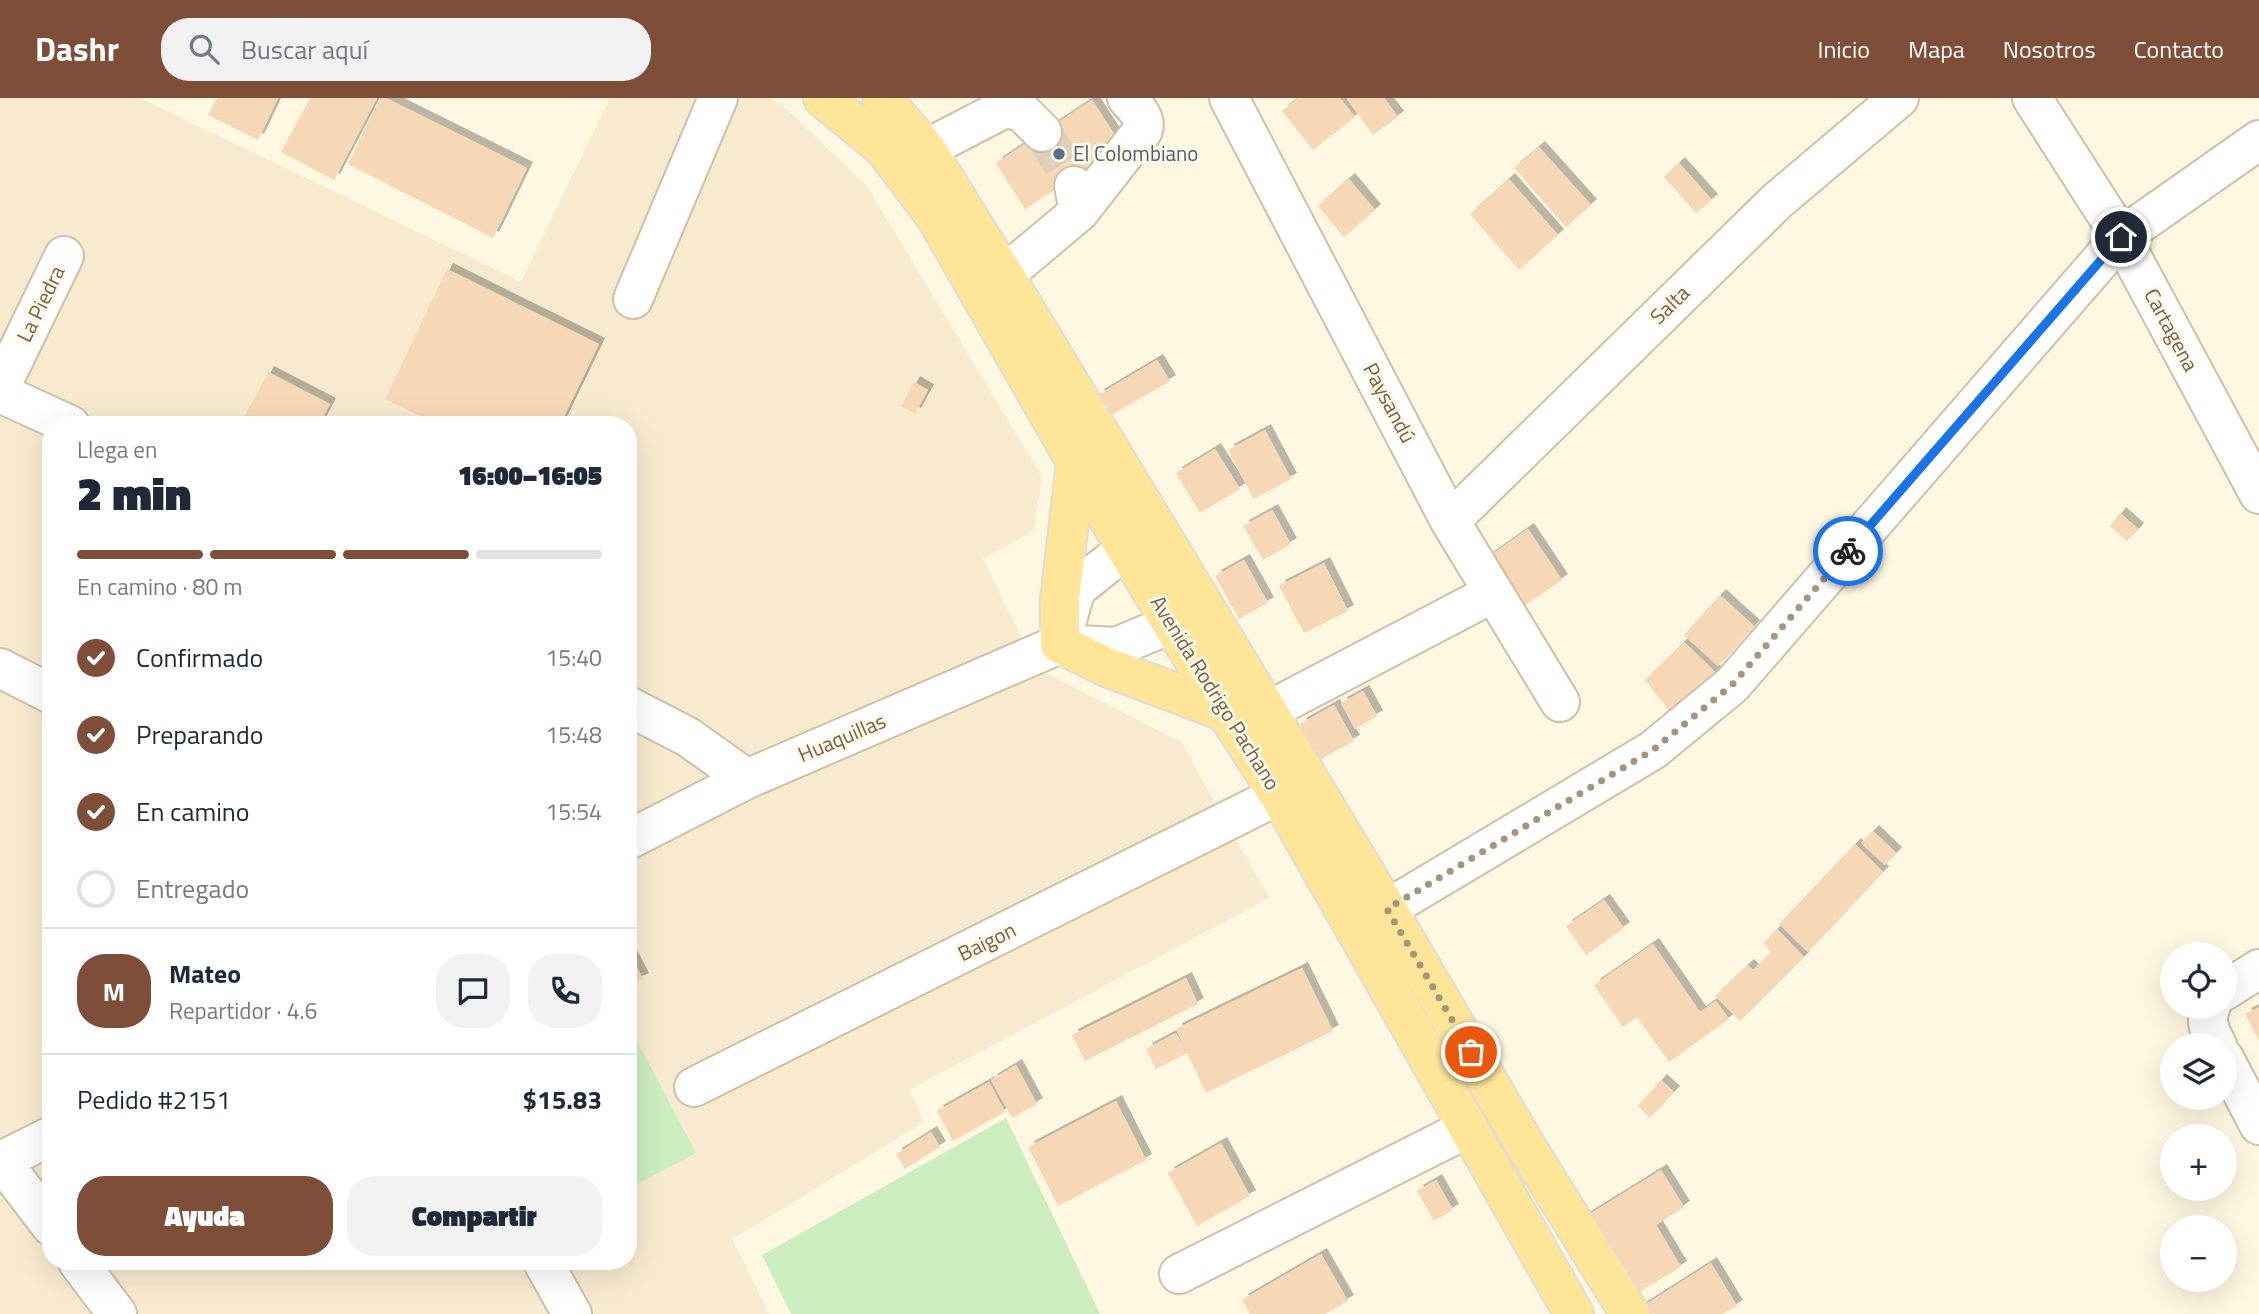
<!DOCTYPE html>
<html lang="es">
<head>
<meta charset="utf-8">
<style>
  :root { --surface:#fff; --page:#f2f2f3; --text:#1f2937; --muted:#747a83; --line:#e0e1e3; --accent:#7f4e38 }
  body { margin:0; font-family:"Titillium Web",sans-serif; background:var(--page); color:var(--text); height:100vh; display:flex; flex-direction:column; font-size:26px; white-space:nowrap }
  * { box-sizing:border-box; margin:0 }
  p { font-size:23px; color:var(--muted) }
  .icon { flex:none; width:38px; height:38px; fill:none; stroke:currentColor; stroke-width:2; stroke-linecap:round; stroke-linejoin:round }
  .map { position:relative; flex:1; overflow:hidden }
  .side { position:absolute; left:42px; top:318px; width:595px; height:854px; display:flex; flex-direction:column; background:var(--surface); border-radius:28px; box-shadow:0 7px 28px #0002 }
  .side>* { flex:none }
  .controls { position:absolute; left:2160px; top:844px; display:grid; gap:14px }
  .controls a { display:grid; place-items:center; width:77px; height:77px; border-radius:50%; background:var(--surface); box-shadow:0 7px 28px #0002; font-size:35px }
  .pin { position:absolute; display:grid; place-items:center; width:60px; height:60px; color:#fff; margin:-30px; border:4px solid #fff; border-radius:50%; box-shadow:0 2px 7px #0007 }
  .courier { position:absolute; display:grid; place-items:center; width:70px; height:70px; margin:-35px; border:5px solid #1a73e8; border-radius:50%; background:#fff; color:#222; box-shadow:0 2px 9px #0007 }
  .summary em { font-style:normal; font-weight:800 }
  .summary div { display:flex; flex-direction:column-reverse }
  .summary { display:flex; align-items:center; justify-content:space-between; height:119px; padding:0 35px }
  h1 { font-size:46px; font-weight:800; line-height:52px }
  .bar { display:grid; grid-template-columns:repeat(4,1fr); gap:10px 7px; align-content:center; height:84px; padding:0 35px }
  .bar i { height:9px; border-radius:5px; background:var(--line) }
  .bar .current { background:var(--accent) }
  .bar p { grid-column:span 4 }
  .line { display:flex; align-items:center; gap:18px; padding:0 35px; border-top:2px solid var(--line) }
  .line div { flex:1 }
  .round { display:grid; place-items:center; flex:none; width:74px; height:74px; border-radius:28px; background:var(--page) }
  ol { padding:0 35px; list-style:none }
  li { display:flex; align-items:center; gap:21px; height:77px }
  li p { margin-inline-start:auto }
  li .icon { padding:7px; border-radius:50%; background:var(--accent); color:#fff; stroke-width:4 }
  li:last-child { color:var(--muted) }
  li i { width:38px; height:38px; border:4px solid var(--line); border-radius:50% }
  .action { display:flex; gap:14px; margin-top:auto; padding:14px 35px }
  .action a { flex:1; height:80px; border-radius:28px; background:var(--accent); color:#fff; font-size:28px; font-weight:800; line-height:80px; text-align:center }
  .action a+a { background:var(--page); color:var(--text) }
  header { display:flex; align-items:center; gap:42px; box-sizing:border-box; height:98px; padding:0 35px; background:var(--accent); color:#fff }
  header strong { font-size:33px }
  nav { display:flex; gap:38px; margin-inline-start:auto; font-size:24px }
  .search { width:490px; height:63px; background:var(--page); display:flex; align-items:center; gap:18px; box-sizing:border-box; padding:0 24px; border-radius:28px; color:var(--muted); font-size:26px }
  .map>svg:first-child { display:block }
  .residential { fill:#f7eacf; fill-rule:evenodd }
  .green { fill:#ccedbe }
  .building { fill:#f7d8b6; filter:url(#shadow) }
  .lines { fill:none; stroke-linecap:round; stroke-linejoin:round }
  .minor-tunnel { stroke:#dcd1ba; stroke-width:38; stroke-dasharray:38 19; stroke-linecap:butt }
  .minor-casing { stroke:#d1bfa7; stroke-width:42 }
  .major-casing { stroke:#e1dcd6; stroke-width:42 }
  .minor { stroke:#fff; stroke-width:38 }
  .major { stroke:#ffe598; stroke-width:38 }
  .done { stroke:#a7947c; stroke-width:7; stroke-dasharray:0 12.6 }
  .route { stroke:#1a73e8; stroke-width:9 }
  .service-dot { fill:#5c6f8a; stroke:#fff9ea; stroke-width:2.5 }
  .labels { text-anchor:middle; stroke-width:6; stroke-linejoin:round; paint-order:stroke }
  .service-label { font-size:21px; fill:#4e5e75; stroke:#fff9ea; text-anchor:start }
  .street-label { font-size:21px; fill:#785e45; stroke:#fff9ea }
</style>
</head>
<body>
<header>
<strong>Dashr</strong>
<div class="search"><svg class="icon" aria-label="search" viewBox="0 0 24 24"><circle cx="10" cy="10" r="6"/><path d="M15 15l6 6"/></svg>Buscar aquí</div>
<nav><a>Inicio</a><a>Mapa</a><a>Nosotros</a><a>Contacto</a></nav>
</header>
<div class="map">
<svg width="2259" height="1216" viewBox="0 0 2259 1216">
  <defs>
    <filter id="shadow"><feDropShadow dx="6" dy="-6" stdDeviation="0" flood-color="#0004"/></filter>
  </defs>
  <rect width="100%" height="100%" fill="#fef7e1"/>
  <path class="residential" d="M0,0H140L521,184L610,0H767L781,6L866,87L1042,379L1033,433L983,461L1036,570L1181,644L1269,800L909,992L924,1024L732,1141L769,1216H0ZM51,327H628V1164H51Z"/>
  <path class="green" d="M628,926L696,1055L628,1091Z
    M1006,1020L1100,1216H791L762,1157Z"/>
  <path class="building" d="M217,0H278L258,42L208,17Z
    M310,0H377L334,82L281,54Z
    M380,0H386L527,70L493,140L348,66Z
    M1298,0H1340L1355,19L1313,52L1282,13Z
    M1349,0H1384L1398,19L1373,37L1347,1Z
    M1092,2L1122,48L1025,111L996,65Z
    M1539,49L1591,107L1566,129L1514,70Z
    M1679,65L1712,102L1696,115L1664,79Z
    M1349,81L1375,112L1344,139L1318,108Z
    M1509,81L1558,137L1519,172L1470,116Z
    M447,171L599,246L560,327H438L385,301Z
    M1157,262L1170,283L1110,318L1098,297Z
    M268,274L330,306L319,327H240Z
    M914,284L928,292L915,316L901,308Z
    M1265,332L1291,381L1254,401L1228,352Z
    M1215,351L1240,391L1200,415L1176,375Z
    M1272,412L1291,446L1263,462L1243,428Z
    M2120,415L2138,431L2127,443L2110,428Z
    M1528,431L1562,482L1521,510L1487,460Z
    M1244,462L1268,505L1239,521L1215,478Z
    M1324,465L1348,513L1304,535L1279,488Z
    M1720,497L1754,528L1718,568L1684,537Z
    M1684,544L1716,575L1675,620L1645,582Z
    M1363,593L1377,618L1355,631L1341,605Z
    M1334,607L1354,643L1320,662L1300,626Z
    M1873,733L1896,755L1885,767L1861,745Z
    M1855,746L1883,774L1808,854L1779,826Z
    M1604,802L1624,830L1586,857L1566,828Z
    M1777,831L1804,859L1740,923L1715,898L1748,867L1753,872L1771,854L1763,845Z
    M1653,846L1700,914L1716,903L1729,921L1669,964L1637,919L1623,929L1594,887Z
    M628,852L643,881L628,888Z
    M1302,870L1333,933L1206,995L1176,931Z
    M1186,880L1198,906L1085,963L1072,937Z
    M2259,909V943L2245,916Z
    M1176,935L1187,955L1156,971L1146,951Z
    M1016,967L1037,1006L1012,1020L991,982Z
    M1661,982L1674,994L1650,1020L1638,1008Z
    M989,984L1005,1014L953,1043L937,1013Z
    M1116,1003L1146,1062L1058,1108L1028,1049Z
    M931,1034L940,1049L905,1071L896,1056Z
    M1221,1045L1250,1098L1197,1128L1168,1075Z
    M1661,1072L1684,1109L1656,1127L1681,1169L1626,1202L1577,1124Z
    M1436,1082L1453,1112L1434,1123L1417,1093Z
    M1321,1156L1348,1203L1325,1216H1250L1242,1202Z
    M1711,1165L1737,1208L1723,1216H1643L1640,1210Z"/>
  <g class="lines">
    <path class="minor-tunnel" d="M1042,34L1072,81"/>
    <defs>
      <path id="minor" d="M1229,0L1450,423L1560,604
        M2032,0L2121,139L2259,396
        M926,51L1007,9L1023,15L1042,34
        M1079,114L1143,32C1147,19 1134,9 1127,0
        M1004,177L1079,114L1074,88
        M633,201L718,0
        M0,290L64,158
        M0,295L70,327
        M1450,423L1777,103L1899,0
        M1154,434L1126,451L1076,491L1060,546L1116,549L1171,526L1201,508
        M0,570L51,596
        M628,608L688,639L747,681
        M1268,613L1493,495
        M628,742L747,681L1060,546
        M1387,811L1653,652L1732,587L2121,139L2259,42
        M2224,893L2259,871
        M2211,908C2204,923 2210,934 2217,947
        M2224,960L2259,1027
        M694,989L1279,697
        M0,1061L51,1128
        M1,1063L51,1038
        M78,1164L117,1216
        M543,1164L572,1216
        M1179,1176L1468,1030"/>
      <path id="major" d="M823,0L884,50L936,119L1126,451L1226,614L1279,697L1574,1216
        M882,0L926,51L1004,177L1387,811L1527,1050L1630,1216
        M1076,365L1060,501V546L1104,568L1226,614"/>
    </defs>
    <use href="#minor" class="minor-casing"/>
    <use href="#major" class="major-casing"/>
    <use href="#minor" class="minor"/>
    <use href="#major" class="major"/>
  </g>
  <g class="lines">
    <path class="done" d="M1471,954L1387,811L1653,652L1732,587L1848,453"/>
    <path class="route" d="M1848,453L2121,139"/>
  </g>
  <circle class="service-dot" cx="1059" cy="56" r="7"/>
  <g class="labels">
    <g class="service-label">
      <text x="1073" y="63">El Colombiano</text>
    </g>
    <g class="street-label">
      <text transform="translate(41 206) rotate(-64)" y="7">La Piedra</text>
      <text transform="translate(1670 207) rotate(-44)" y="7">Salta</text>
      <text transform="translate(2171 232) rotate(62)" y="7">Cartagena</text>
      <text transform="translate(1389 305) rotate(62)" y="7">Paysandú</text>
      <text transform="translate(1215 595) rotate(58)" y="7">Avenida Rodrigo Pachano</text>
      <text transform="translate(842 640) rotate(-23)" y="7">Huaquillas</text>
      <text transform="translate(987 844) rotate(-26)" y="7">Baigon</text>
    </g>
  </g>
</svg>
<div class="controls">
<a><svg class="icon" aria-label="locate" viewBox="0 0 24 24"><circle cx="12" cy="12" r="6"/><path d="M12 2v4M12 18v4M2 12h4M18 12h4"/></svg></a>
<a><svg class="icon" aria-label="layers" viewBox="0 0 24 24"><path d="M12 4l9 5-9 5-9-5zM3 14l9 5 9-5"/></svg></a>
<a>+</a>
<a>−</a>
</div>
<div class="pin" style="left:1471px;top:954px;background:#ea580c"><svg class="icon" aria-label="bag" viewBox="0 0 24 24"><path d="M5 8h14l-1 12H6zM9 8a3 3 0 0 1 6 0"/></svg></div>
<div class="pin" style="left:2121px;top:139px;background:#1f2937"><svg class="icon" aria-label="home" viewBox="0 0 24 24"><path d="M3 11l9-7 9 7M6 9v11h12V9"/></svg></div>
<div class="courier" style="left:1848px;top:453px"><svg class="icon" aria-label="bike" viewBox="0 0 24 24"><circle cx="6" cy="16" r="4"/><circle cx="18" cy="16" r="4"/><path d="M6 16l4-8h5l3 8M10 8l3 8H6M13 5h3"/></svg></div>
<section class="side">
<div class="summary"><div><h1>2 min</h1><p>Llega en</p></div><em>16:00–16:05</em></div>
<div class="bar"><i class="current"></i><i class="current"></i><i class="current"></i><i></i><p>En camino · 80 m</p></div>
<ol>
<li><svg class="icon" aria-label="check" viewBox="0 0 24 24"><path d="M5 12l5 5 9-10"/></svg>Confirmado<p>15:40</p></li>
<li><svg class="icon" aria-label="check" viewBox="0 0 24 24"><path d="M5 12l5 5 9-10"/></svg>Preparando<p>15:48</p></li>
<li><svg class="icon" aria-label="check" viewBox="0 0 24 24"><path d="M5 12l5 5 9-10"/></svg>En camino<p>15:54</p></li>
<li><i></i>Entregado</li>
</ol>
<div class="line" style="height:126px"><b class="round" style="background:var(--accent);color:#fff">M</b><div><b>Mateo</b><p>Repartidor · 4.6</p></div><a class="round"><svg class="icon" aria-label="chat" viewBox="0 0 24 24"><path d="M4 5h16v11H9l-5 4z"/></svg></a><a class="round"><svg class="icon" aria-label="phone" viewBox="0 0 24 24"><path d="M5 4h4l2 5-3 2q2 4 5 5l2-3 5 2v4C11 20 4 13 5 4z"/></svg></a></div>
<div class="line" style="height:91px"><div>Pedido #2151</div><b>$15.83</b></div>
<div class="action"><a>Ayuda</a><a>Compartir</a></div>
</section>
</div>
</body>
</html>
